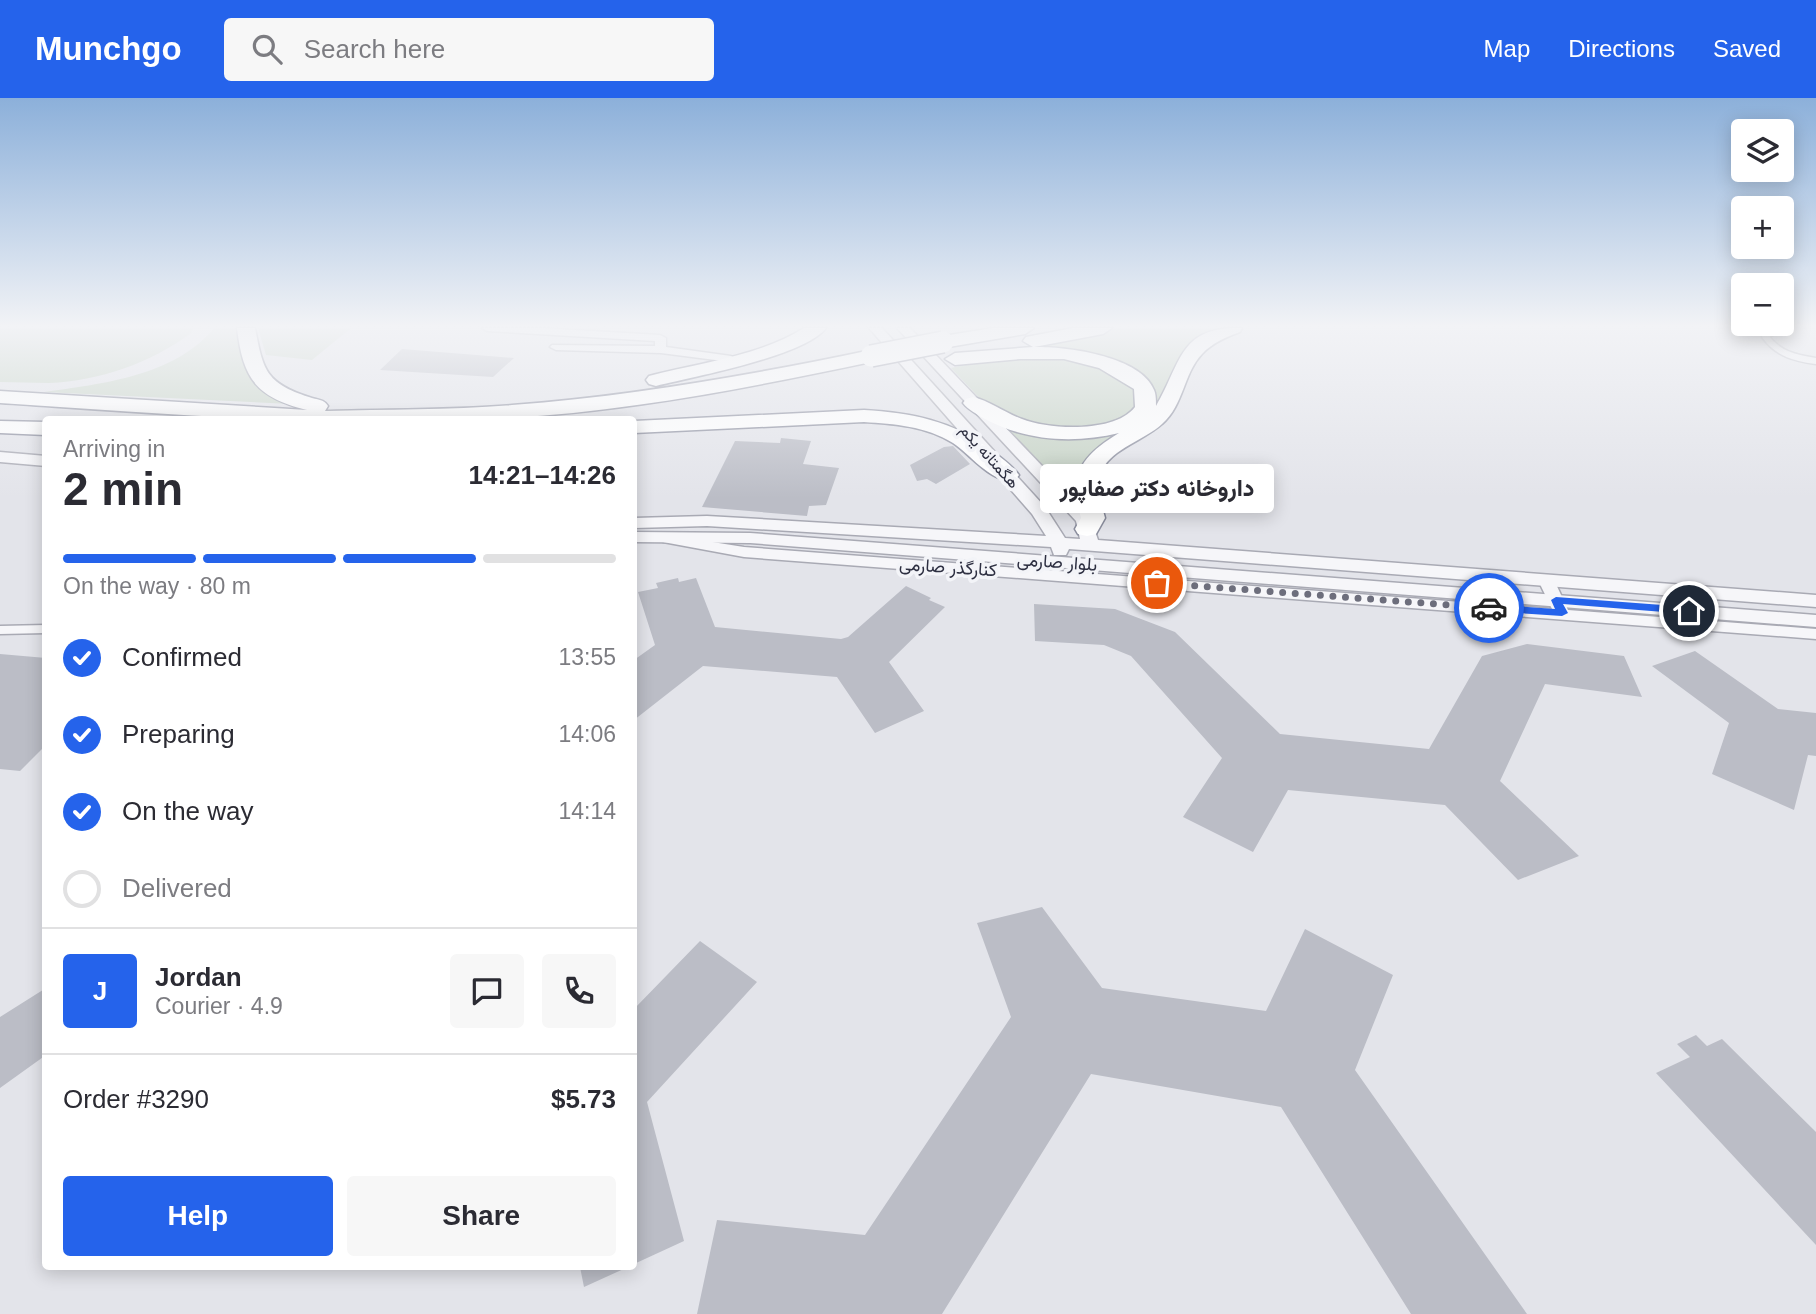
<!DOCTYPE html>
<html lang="en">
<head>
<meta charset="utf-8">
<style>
  :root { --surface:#fff; --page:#f7f7f7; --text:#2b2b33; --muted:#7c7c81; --line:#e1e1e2; --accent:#2563eb }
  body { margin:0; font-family:Arial,Vazirmatn,sans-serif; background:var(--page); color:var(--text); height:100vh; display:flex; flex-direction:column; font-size:26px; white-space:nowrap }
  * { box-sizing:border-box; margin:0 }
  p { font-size:23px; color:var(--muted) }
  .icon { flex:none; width:38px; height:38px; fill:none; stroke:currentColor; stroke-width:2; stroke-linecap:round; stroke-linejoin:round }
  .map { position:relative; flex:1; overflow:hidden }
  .side { position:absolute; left:42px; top:318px; width:595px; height:854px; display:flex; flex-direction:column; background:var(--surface); border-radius:7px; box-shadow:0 4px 18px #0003 }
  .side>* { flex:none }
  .fabs { position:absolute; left:1731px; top:21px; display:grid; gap:14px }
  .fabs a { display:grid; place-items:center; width:63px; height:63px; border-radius:7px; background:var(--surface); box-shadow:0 4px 18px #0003; font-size:35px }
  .pin { position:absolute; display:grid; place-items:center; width:60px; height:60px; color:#fff; margin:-30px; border:4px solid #fff; border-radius:50%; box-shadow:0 2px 7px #0007 }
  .courier { position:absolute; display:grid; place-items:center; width:70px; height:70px; margin:-35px; border:5px solid #2563eb; border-radius:50%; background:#fff; color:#222; box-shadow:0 2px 9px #0007 }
  .bubble { position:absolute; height:49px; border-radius:7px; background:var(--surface); box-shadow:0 4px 18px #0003; font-size:23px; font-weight:800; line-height:49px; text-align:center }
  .head em { font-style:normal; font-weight:800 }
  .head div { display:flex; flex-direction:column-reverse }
  .head { display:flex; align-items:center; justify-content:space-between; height:119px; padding:0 21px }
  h1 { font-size:46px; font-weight:800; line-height:52px }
  .bar { display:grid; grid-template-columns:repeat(4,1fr); gap:10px 7px; align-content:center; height:84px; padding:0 21px }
  .bar i { height:9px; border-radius:5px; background:var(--line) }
  .bar .active { background:var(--accent) }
  .bar p { grid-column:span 4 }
  .line { display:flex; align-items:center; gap:18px; padding:0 21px; border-top:2px solid var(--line) }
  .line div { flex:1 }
  .round { display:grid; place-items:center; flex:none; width:74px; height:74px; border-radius:7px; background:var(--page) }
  ol { padding:0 21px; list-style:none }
  li { display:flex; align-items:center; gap:21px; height:77px }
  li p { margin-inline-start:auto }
  li .icon { padding:7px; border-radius:50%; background:var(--accent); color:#fff; stroke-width:4 }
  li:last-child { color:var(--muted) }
  li i { width:38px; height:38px; border:4px solid var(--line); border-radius:50% }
  .action { display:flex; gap:14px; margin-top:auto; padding:14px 21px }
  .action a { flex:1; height:80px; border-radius:7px; background:var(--accent); color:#fff; font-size:28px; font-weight:800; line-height:80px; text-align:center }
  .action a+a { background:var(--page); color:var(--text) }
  header { display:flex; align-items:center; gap:42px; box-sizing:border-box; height:98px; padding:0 35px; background:var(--accent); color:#fff }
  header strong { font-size:33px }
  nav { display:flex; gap:38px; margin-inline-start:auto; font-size:24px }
  .search { width:490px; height:63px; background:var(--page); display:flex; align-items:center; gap:18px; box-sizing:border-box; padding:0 24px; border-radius:7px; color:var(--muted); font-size:26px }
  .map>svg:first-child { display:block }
  .green { fill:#c6d3c5 }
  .building { fill:#bbbdc6 }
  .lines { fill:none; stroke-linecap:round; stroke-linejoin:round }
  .service-far1-casing { stroke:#a9aab4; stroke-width:9 }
  .service-casing { stroke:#a9aab4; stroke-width:11 }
  .minor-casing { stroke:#a9aab4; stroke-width:3 }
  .tertiary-casing { stroke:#a9aab4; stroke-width:3 }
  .trunk-casing { stroke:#8c8f9f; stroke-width:3 }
  .service-far1 { stroke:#f6f6f9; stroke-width:6 }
  .service { stroke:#f6f6f9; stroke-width:8 }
  .minor { fill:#f6f6f9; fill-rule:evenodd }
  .tertiary { fill:#f6f6f9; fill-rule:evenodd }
  .trunk { fill:#fff; fill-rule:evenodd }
  .trunk-bridge-casing { stroke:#8c8f9f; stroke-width:24; stroke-linecap:butt }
  .trunk-bridge { stroke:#fff; stroke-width:21 }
  .route { fill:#2563eb }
  .done { stroke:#6d6e7c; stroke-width:7; stroke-dasharray:0 12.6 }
  .labels { text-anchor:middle; stroke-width:7; stroke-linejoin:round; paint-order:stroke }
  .far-street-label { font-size:16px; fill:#2d2f41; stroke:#f3f4f8 }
  .street-label { font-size:18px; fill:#2d2f41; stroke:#f3f4f8 }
</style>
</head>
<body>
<header>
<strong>Munchgo</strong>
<div class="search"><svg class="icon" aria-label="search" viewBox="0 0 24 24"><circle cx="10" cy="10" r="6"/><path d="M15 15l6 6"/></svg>Search here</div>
<nav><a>Map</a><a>Directions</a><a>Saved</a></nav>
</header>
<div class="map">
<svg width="1816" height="1216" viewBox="0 0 1816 1216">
  <rect width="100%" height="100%" fill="#e3e4ea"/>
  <path class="green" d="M0,230H194L191,235C151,265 99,283 49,285C33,285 16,284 0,284Z
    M214,230H236L245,264L260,290L292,306L44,294C101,286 175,278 214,230Z
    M258,230H351L312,262L266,257Z
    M1119,230H1225L1218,233L1178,273L1149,319L1153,306L1116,266L1003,253Z
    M1007,258H1056L1100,268L1138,294L1134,315L1098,330L1047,331L988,309L951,270Z
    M1003,325L1122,333L1106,349L1084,411C1071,397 1006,336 1003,325Z"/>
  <path class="building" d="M402,251L514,260L493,279L380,272Z
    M781,340L811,343L803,366L839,370L826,407L809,408L807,418L702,409L735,343L780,345Z
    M953,348L970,366L936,386L927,381L917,383L910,367L944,349Z
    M678,480L679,484L696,480L715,529L841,541L848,539L906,488L931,500L929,502L945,509L889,564L924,613L875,635L837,579L703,568L634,622V562L655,547L638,494L658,490L656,485Z
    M1034,506L1115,511L1175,534L1280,636L1429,651L1482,558L1527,546L1624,558L1642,599L1545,586L1500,683L1579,758L1518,782L1445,707L1288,692L1253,754L1183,719L1222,660L1131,558L1104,547L1035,543Z
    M1695,553L1778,611L1816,615V658L1808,657L1794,712L1712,676L1729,625L1652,568Z
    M0,556L46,560V647L20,673L0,671Z
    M1042,809L1102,890L1266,913L1305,831L1393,877L1355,972L1527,1216H1411L1281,1009L1091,976L942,1216H697L717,1122L865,1137L1011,919L977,825Z
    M700,843L757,884L647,1004L684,1143L634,1166V911Z
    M46,890V957L0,990V919Z
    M1696,937L1707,948L1722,941L1816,1034V1147L1656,975L1690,959L1677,946Z
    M580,1169H628L584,1189Z"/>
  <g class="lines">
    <defs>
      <path id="service-far1" d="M1779,230L1765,238C1778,256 1795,260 1816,263"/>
      <path id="service" d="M0,532L46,531"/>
      <path id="minor" d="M482,230H541L660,237L666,240V249L731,258L737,261L731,264L661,255L556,252L550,249L552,247L655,248V243L487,233Z
        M668,437L744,449L1552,511L1539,484L1547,479L1555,484L1568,512L1816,531V541L744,459L663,444L661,441Z"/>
      <path id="tertiary" d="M869,230H882L1045,409L1065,440L1080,441L1076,423L897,230H910L1090,418L1098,442L1816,497V509L1069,451L1066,457H1054L1051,449L707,428L634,430V420L707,418L1046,438L1032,416Z
        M0,354L46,358V368L0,364Z
        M634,434L750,435L1816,517V529L750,445L634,444Z"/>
      <path id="trunk" d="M237,230H255C263,271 265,285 309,299C317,302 324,301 328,308L325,313C387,311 450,312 512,307C633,298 752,277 871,252L881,258L871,264C752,289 631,313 509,320C340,331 169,316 0,305V293L307,312C255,299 243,280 237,230Z
        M804,230H826C805,258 693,279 656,288L649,286L646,282L649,278C699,265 760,258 804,230Z
        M993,230H1034L1025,236L943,250L933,244L943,238Z
        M1073,230H1112L1103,236L1034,249C1065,248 1141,258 1154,292C1156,296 1156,303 1156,308C1182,264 1179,228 1242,230L1240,234C1226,239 1212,245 1202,256C1183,276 1184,307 1162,326C1145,342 1113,350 1102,372C1095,387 1101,405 1105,420L1096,436L1087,438L1078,436L1075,431L1081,420C1069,376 1081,358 1119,335C1074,346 1026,343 985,321C977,316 968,312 963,305L966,301L973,299C990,303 1005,315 1022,321C1050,332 1115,335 1135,309L1134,291L1099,270L1064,261H1020L955,267L945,261L955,255L1033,249L1023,243L1026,239Z
        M864,312C911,315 952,322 991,352C1000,359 1012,367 1019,377L1015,382C993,387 971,357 953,345C925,328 895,326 864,324L634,335V323Z
        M0,323L46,324V337L0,335Z"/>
    </defs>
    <use href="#service-far1" class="service-far1-casing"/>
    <use href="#service" class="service-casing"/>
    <use href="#minor" class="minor-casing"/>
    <use href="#tertiary" class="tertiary-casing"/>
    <use href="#trunk" class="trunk-casing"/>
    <use href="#service-far1" class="service-far1"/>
    <use href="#service" class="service"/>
    <use href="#minor" class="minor"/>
    <use href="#tertiary" class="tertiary"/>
    <use href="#trunk" class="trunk"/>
    <defs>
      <path id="trunk-bridge" d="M871,258L943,244"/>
    </defs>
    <use href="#trunk-bridge" class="trunk-bridge-casing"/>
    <use href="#trunk-bridge" class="trunk-bridge"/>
  </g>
  <linearGradient id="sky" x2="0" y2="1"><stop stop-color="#8cb0da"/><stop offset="0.57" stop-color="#f2f3f6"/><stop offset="1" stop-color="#f2f3f6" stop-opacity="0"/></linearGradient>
  <rect width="1816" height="400" fill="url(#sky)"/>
  <path class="route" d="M1556,499L1689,509L1694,513L1689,516L1563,506L1568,515L1562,518L1489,513L1484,510L1489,506L1555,511L1551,502Z"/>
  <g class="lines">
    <path class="done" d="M1157,485L1489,510"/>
  </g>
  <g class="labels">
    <g class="far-street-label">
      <text transform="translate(990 358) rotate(48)" y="6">هگمتانه یکم</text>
    </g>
    <g class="street-label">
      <text transform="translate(1057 464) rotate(4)" y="6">بلوار صارمی</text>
      <text transform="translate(948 469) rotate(4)" y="6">کنارگذر صارمی</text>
    </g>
  </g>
</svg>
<div class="fabs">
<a><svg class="icon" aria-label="layers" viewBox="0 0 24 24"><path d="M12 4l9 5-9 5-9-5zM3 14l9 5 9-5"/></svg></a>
<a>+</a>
<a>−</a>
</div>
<div class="pin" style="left:1157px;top:485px;background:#ea580c"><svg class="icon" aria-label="bag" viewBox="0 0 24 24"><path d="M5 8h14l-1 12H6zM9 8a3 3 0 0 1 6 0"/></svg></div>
<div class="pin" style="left:1689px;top:513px;background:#1f2937"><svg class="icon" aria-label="home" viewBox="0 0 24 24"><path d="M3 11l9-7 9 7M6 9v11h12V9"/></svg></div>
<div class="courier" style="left:1489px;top:510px"><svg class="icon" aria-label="car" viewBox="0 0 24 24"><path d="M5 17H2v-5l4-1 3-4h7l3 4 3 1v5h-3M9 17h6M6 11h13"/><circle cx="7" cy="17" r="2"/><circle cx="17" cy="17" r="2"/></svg></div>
<div class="bubble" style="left:1040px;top:366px;width:234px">داروخانه دکتر صفاپور</div>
<section class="side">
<div class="head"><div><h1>2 min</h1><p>Arriving in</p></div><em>14:21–14:26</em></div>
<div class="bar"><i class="active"></i><i class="active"></i><i class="active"></i><i></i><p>On the way · 80 m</p></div>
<ol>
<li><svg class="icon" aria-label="check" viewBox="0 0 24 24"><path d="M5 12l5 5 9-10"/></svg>Confirmed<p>13:55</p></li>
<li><svg class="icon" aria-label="check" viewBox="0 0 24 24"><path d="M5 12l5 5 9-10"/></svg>Preparing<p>14:06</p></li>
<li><svg class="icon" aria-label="check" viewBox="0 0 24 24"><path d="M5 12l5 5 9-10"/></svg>On the way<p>14:14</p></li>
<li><i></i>Delivered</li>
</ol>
<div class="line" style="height:126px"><b class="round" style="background:var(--accent);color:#fff">J</b><div><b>Jordan</b><p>Courier · 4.9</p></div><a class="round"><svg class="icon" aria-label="chat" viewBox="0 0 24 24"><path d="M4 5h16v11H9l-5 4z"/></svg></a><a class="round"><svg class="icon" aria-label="phone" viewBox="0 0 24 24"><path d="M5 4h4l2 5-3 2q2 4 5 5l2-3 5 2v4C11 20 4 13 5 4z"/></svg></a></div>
<div class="line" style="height:91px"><div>Order #3290</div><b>$5.73</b></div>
<div class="action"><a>Help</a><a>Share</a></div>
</section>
</div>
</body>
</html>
